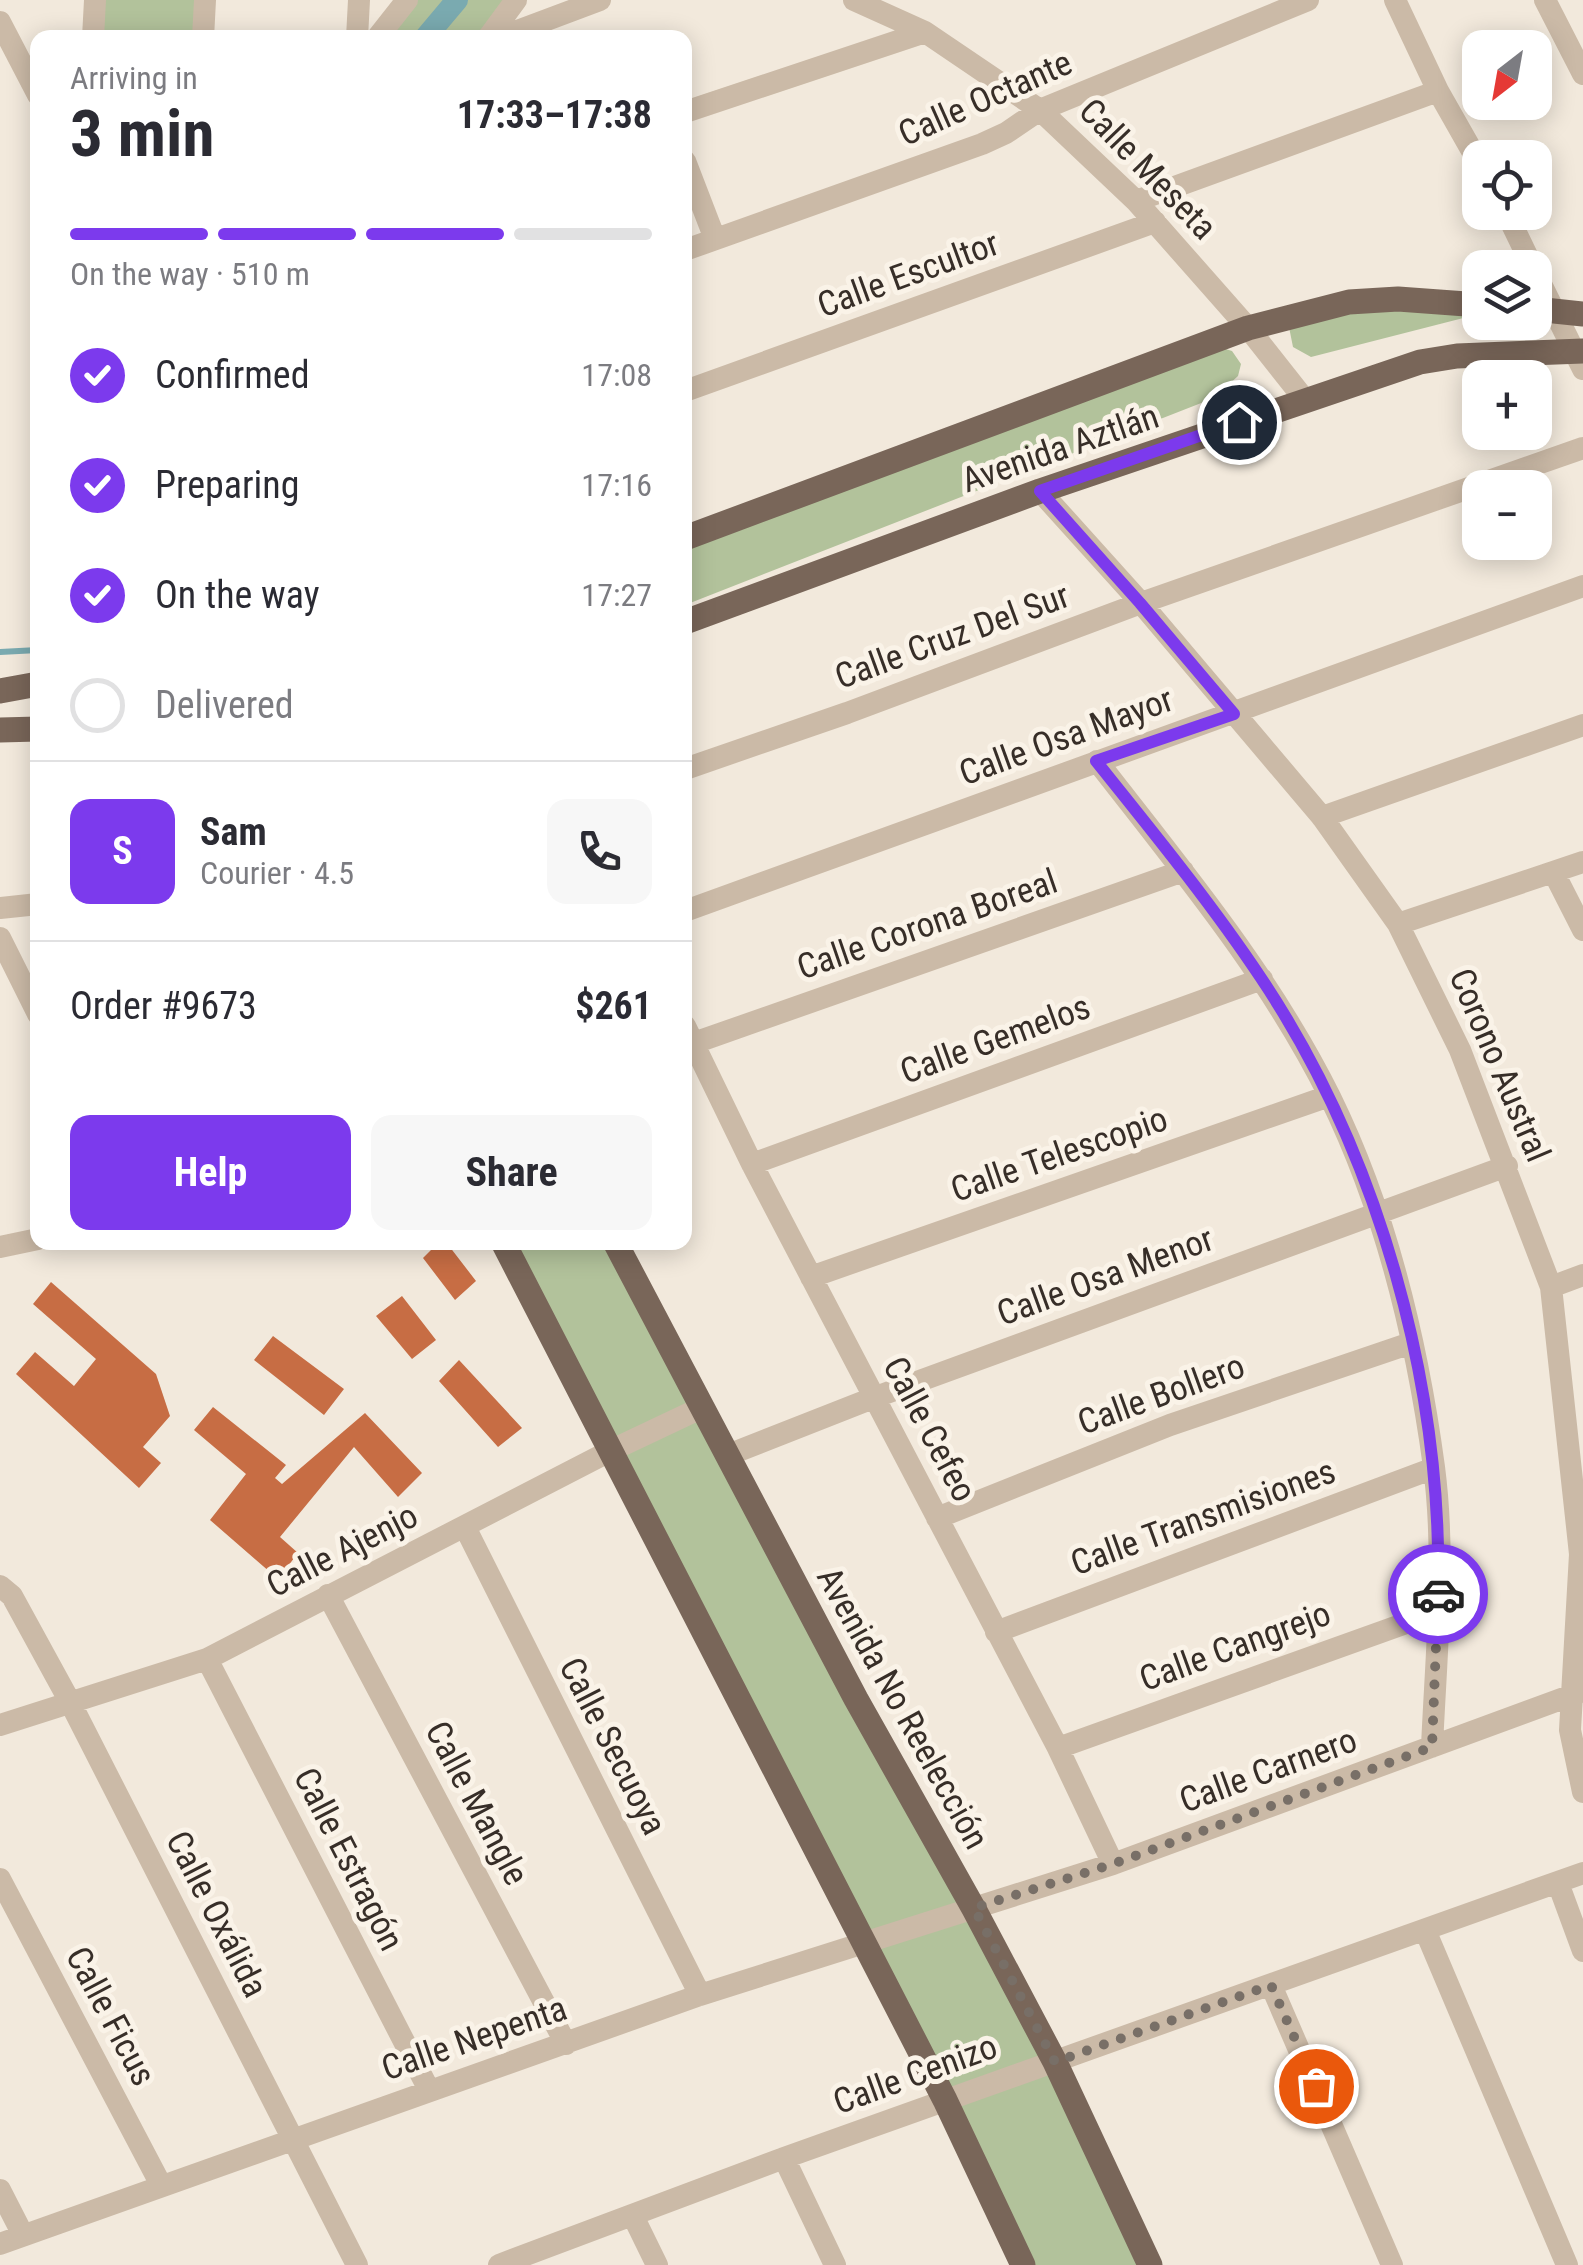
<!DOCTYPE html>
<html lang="en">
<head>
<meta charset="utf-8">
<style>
  :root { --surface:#fff; --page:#f7f7f7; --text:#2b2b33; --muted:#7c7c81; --line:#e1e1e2; --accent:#7c3aed }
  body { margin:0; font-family:"Roboto Condensed",sans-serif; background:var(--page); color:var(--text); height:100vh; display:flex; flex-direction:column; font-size:38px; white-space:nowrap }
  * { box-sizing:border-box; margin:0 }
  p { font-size:32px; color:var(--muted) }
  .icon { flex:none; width:55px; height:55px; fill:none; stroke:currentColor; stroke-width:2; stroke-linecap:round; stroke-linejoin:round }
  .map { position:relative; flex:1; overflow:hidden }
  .sheet { position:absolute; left:30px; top:30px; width:662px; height:1220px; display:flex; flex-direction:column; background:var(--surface); border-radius:20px; box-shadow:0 5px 25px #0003 }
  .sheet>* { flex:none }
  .needle { width:65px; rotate:211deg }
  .fabs { position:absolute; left:1462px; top:30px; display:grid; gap:20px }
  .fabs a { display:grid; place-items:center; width:90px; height:90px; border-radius:20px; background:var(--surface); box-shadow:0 5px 25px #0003; font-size:50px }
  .pin { position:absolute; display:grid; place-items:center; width:85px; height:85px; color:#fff; margin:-42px; border:5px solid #fff; border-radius:50%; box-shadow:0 2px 10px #0007 }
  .courier { position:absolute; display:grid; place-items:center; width:100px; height:100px; margin:-50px; border:8px solid #7c3aed; border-radius:50%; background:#fff; color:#222; box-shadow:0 2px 12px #0007 }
  .summary em { font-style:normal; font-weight:700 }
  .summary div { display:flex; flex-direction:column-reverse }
  .summary { display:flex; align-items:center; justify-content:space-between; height:170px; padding:0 40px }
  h1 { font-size:65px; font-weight:700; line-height:75px }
  .bar { display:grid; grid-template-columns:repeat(4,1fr); gap:15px 10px; align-content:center; height:120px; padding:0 40px }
  .bar i { height:12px; border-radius:8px; background:var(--line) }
  .bar .active { background:var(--accent) }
  .bar p { grid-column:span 4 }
  .line { display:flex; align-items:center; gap:25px; padding:0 40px; border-top:2px solid var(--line) }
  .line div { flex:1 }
  .round { display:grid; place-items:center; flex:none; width:105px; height:105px; border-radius:20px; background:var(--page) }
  ol { padding:0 40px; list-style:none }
  li { display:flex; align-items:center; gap:30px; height:110px }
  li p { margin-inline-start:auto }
  li .icon { padding:10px; border-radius:50%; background:var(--accent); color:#fff; stroke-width:4 }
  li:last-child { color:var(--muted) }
  li i { width:55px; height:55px; border:5px solid var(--line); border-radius:50% }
  .action { display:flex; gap:20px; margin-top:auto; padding:20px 40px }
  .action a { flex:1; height:115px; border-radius:20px; background:var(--accent); color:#fff; font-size:40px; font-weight:700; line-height:115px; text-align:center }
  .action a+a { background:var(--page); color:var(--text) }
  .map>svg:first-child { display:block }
  .green { fill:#b2c29b }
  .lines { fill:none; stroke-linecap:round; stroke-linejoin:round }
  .stream { stroke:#7aaab0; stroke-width:6 }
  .canal { stroke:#7aaab0; stroke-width:22 }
  .building { fill:#c76d44 }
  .minor { stroke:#cbbaa7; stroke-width:22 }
  .major { stroke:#796659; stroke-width:25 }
  .done { stroke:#786f67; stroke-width:10; stroke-dasharray:0 18 }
  .route { stroke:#7c3aed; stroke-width:12 }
  .labels { text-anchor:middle; stroke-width:10; stroke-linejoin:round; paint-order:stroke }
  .street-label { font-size:35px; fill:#372e28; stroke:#faf3e8 }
</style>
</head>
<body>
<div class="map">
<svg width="1583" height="2265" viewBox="0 0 1583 2265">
  <rect width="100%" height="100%" fill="#f2e9dc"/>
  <path class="green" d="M95,0H203L201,37L93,38Z
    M407,0H516L488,37L377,38Z
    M1370,310L1479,314L1311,357L1293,347L1288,322Z
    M1210,344L1232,351L1241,364L1238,376L1214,398L685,605V547Z
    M503,1243H615L1150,2265H1023Z"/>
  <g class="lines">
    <path class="stream" d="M0,652L38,650"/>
    <path class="canal" d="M425,38L457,0"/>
  </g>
  <path class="building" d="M439,1242H446L476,1281L455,1300L423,1258Z
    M51,1282L156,1374L170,1416L143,1447L161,1463L139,1488L16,1374L35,1352L74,1386L96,1359L33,1304Z
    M402,1296L436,1340L412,1359L376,1316Z
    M273,1336L344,1389L324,1415L254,1360Z
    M459,1360L522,1428L498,1447L439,1381Z
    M213,1407L286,1465L275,1478L282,1484L365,1413L422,1473L398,1497L354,1447L280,1537L298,1553L278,1579L210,1520L246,1474L194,1430Z"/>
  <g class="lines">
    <path class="minor" d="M854,0L925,32L1040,110L1136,201L1248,328L1305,400
      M1395,0L1438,91L1480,165
      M1545,0L1583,74
      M0,22L38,95
      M93,38L95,0
      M203,38L205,0
      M357,38L359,0
      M377,38L407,0
      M488,38L516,0
      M499,38L600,0
      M685,112L925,32
      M685,161L715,239
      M1136,201L1438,91
      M1506,212L1533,268
      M685,250L982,144L1006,133L1040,110L1308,0
      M1535,272L1583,369
      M685,391L1155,222
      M1040,491L1141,603L1322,817L1398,924L1460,1050L1551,1287L1580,1554L1570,1730L1583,1792
      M1097,761C1180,868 1269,974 1330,1097C1386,1211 1417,1341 1434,1467C1446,1559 1436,1655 1432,1747
      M685,769L847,713L1141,603L1583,448
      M1322,817L1583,725
      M1554,873L1583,930
      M0,908L38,904
      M685,911L1583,586
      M1398,924L1583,862
      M0,938L38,1014
      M685,1026L752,1164L1058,1748L1113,1864
      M694,1043L1183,871
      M752,1164L1262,979
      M0,1247L38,1239
      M811,1277L1329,1096
      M1551,1287L1583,1275
      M728,1455L873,1398L1507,1166
      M937,1518L1170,1425L1411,1343
      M465,1527L700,1995
      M0,1586L12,1596L70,1702L357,2265
      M328,1595L566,2044
      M996,1632L1434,1468
      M207,1659L429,2090
      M0,1725L207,1659L610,1451L703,1407
      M1058,1748L1437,1612
      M0,1879L161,2185
      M1558,1883L1583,1951
      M1425,1930L1567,2265
      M1271,1985L1392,2265
      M784,2158L835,2265
      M0,2190L23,2235
      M633,2216L657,2265
      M0,2244L700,1995L1113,1864L1583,1691
      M499,2265L784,2158L1583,1873"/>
    <path class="major" d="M1535,309L1583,314
      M685,538L1248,328L1349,302L1398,299L1480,305
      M685,622L1040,491L1420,362L1457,356L1583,351
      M0,691L38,684
      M0,730L38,729
      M503,1242L945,2100L1023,2265
      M615,1242L856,1699L974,1909L1055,2062L1150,2265"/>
  </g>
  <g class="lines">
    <path class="done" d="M1316,2086L1271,1985L1055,2062L974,1908L1113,1864L1432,1747L1438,1594"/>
    <path class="route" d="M1239,422L1040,491L1140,603L1234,714L1096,761C1153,832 1211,903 1261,978C1378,1153 1443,1384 1438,1594"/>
  </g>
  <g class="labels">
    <g class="street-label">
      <text transform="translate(985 98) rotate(-24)" y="12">Calle Octante</text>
      <text transform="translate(1148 169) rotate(46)" y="12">Calle Meseta</text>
      <text transform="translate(908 274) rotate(-20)" y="12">Calle Escultor</text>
      <text transform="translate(1060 448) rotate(-19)" y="12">Avenida Aztlán</text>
      <text transform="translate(952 636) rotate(-20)" y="12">Calle Cruz Del Sur</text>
      <text transform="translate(1066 736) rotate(-20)" y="12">Calle Osa Mayor</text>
      <text transform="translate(927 924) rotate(-19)" y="12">Calle Corona Boreal</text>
      <text transform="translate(995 1039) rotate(-20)" y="12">Calle Gemelos</text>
      <text transform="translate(1500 1065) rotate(67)" y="12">Corono Austral</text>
      <text transform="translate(1059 1154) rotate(-19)" y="12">Calle Telescopio</text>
      <text transform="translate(1105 1276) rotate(-20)" y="12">Calle Osa Menor</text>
      <text transform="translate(1161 1394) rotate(-20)" y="12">Calle Bollero</text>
      <text transform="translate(930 1429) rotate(62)" y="12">Calle Cefeo</text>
      <text transform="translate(1203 1517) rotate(-20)" y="12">Calle Transmisiones</text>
      <text transform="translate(342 1550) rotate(-27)" y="12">Calle Ajenjo</text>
      <text transform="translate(1235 1646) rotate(-20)" y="12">Calle Cangrejo</text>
      <text transform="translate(903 1708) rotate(61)" y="12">Avenida No Reelección</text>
      <text transform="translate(613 1746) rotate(63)" y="12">Calle Secuoya</text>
      <text transform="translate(1268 1770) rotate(-20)" y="12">Calle Carnero</text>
      <text transform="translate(477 1803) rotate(62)" y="12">Calle Mangle</text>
      <text transform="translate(349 1859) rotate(63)" y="12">Calle Estragón</text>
      <text transform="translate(217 1914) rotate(63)" y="12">Calle Oxálida</text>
      <text transform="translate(111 2016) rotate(62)" y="12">Calle Ficus</text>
      <text transform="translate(474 2038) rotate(-19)" y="12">Calle Nepenta</text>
      <text transform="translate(915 2074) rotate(-20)" y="12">Calle Cenizo</text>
    </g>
  </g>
</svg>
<div class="fabs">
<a><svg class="needle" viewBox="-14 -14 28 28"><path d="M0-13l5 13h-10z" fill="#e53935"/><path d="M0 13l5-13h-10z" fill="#7c7c81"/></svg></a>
<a><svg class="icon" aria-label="locate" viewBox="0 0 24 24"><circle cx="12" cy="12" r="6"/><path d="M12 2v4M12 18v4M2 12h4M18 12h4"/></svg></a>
<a><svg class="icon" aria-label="layers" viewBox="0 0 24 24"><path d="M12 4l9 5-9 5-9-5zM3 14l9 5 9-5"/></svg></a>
<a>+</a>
<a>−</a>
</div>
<div class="pin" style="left:1316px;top:2086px;background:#ea580c"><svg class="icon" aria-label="bag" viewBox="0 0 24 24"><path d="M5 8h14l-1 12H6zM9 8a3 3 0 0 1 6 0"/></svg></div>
<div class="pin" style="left:1239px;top:422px;background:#1f2937"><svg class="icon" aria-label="home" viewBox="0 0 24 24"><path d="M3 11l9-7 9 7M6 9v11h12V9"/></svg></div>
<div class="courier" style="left:1438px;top:1594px"><svg class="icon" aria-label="car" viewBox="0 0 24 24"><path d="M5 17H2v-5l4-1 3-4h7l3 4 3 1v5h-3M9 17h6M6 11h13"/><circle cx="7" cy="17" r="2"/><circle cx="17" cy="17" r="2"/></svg></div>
<section class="sheet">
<div class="summary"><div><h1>3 min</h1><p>Arriving in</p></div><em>17:33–17:38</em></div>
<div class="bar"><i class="active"></i><i class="active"></i><i class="active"></i><i></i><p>On the way · 510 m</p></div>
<ol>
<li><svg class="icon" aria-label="check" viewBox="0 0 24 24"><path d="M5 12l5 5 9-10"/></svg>Confirmed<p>17:08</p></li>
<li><svg class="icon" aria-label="check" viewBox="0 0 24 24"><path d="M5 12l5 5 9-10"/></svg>Preparing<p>17:16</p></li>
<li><svg class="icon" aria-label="check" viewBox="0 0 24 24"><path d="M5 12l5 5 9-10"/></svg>On the way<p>17:27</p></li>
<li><i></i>Delivered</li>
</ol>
<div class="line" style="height:180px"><b class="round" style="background:var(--accent);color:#fff">S</b><div><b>Sam</b><p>Courier · 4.5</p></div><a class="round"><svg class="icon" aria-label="phone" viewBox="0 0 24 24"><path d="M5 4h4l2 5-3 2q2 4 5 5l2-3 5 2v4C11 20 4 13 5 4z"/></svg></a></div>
<div class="line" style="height:130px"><div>Order #9673</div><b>$261</b></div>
<div class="action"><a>Help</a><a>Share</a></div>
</section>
</div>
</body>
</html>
